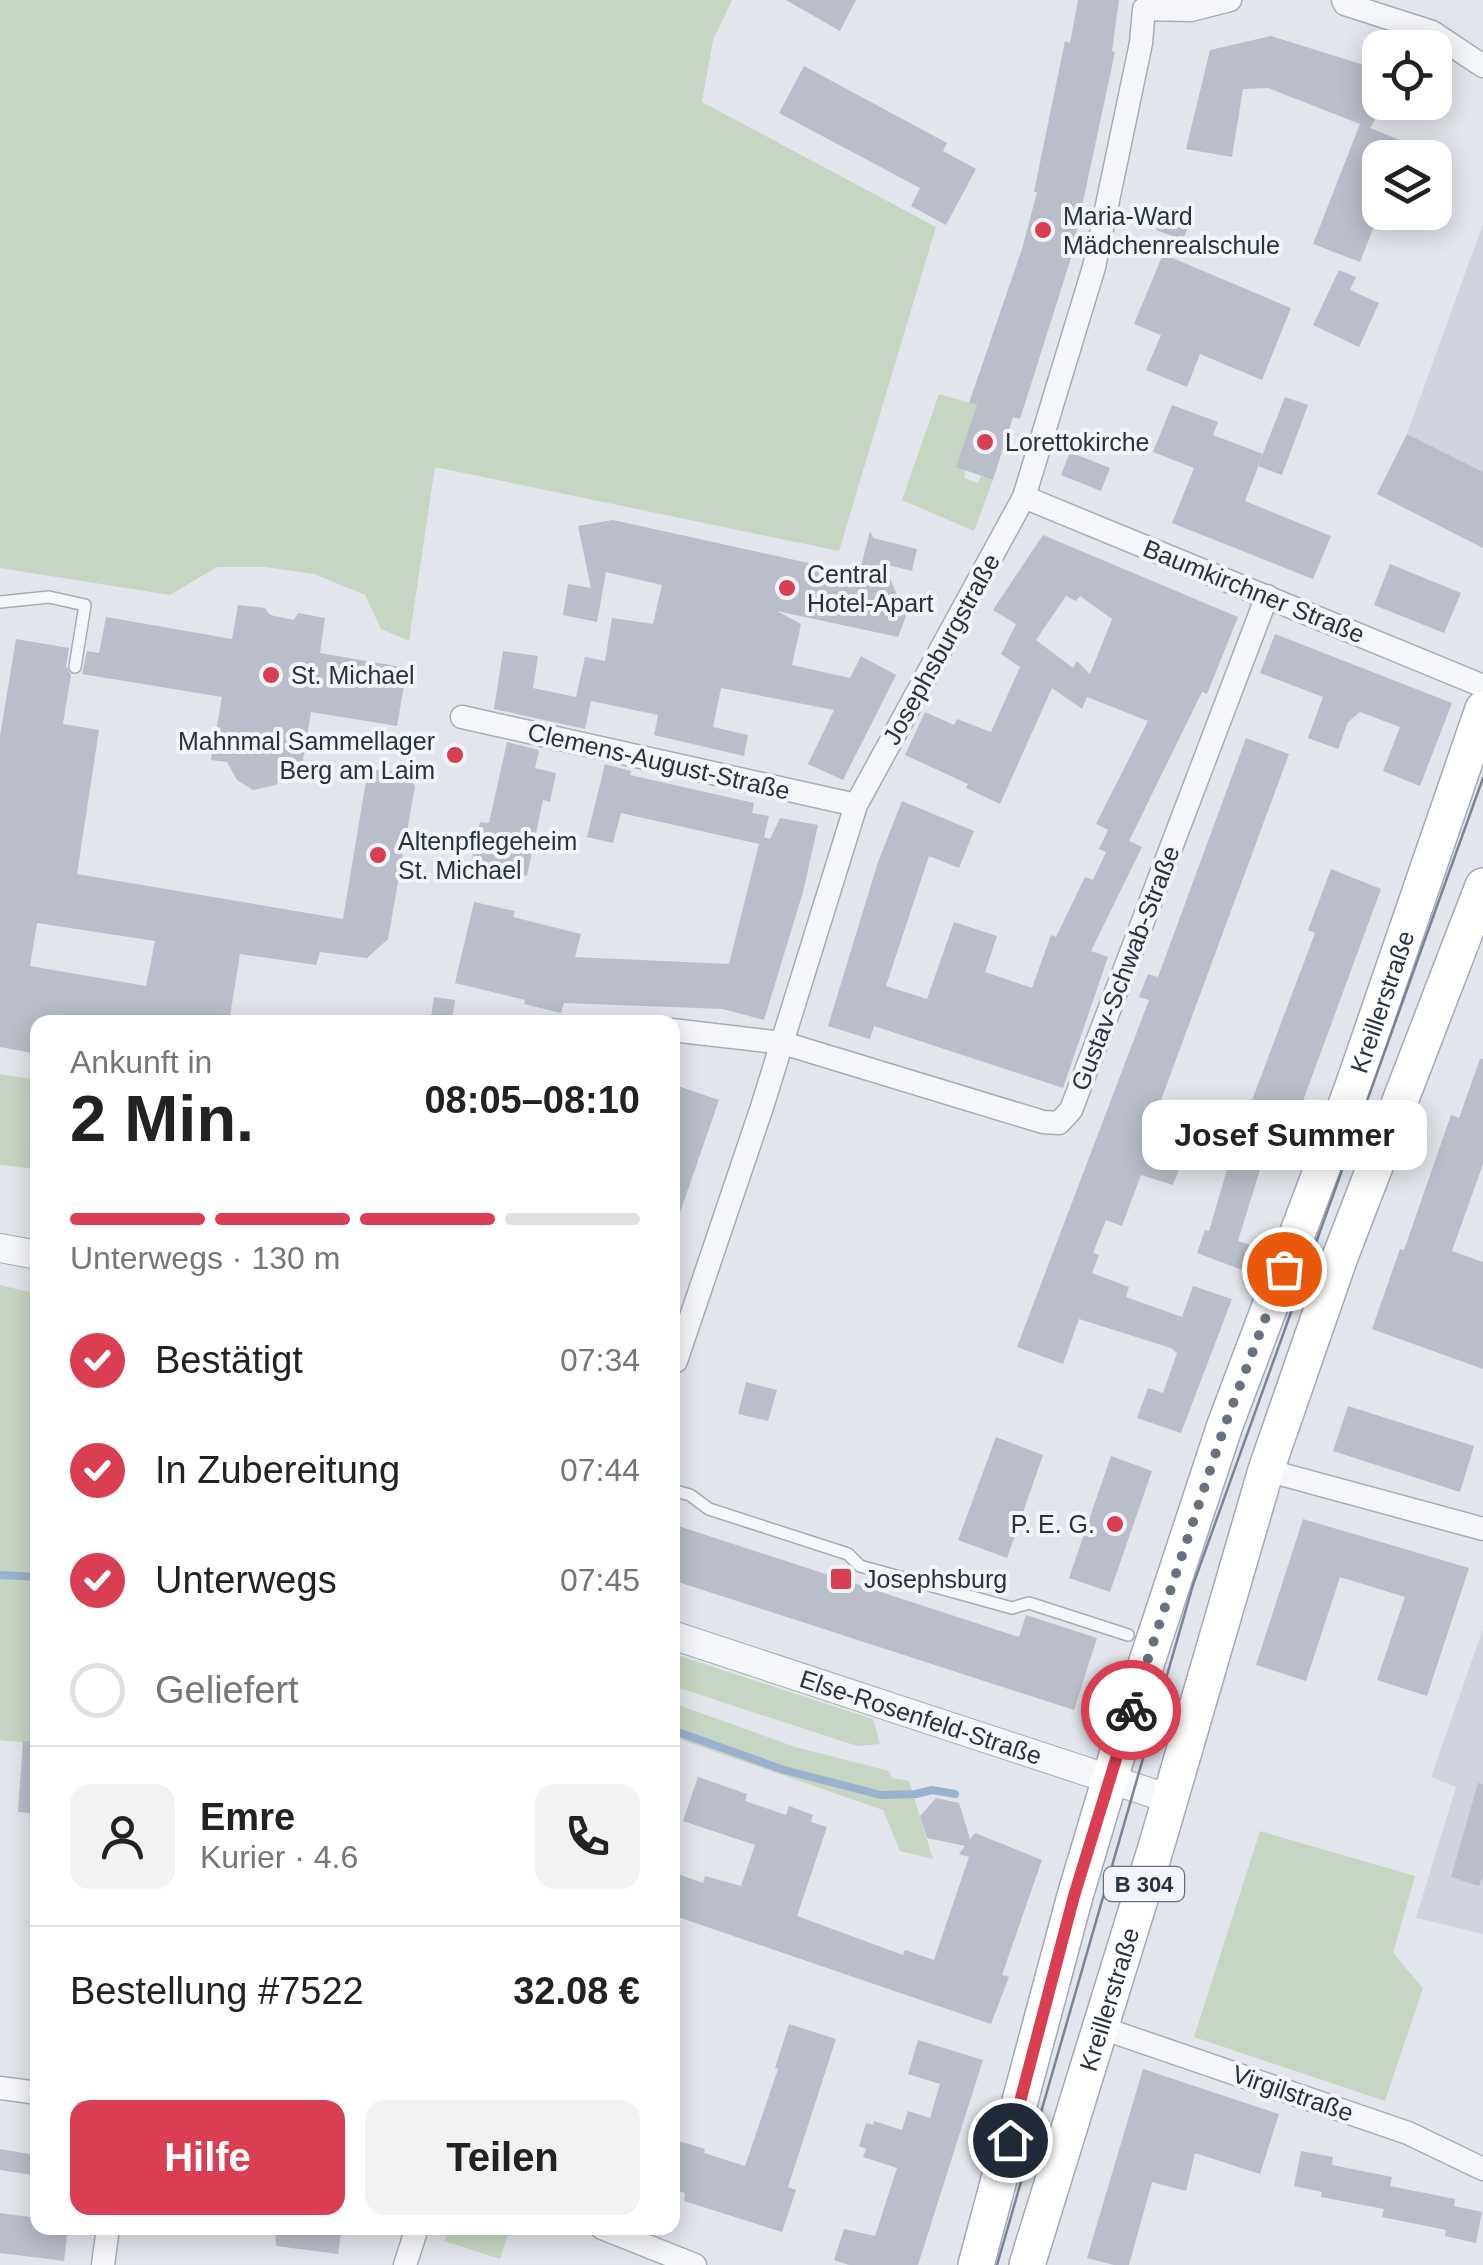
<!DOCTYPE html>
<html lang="de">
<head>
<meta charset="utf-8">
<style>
  :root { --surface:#fff; --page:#f2f2f2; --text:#222; --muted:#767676; --line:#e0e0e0; --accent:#d93e52 }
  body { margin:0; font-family:Helvetica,sans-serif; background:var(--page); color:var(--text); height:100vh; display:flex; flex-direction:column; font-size:38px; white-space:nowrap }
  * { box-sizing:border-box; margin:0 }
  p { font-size:32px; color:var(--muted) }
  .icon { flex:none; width:55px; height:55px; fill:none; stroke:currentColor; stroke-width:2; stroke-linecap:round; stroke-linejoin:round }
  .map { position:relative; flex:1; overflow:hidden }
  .sheet { position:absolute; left:30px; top:1015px; width:650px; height:1220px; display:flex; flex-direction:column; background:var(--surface); border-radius:20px; box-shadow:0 5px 25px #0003 }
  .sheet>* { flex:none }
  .controls { position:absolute; left:1362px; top:30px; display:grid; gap:20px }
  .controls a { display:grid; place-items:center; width:90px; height:90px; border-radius:20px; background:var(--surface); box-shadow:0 5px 25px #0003; font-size:50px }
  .pin { position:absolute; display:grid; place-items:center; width:85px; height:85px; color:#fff; margin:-42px; border:5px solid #fff; border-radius:50%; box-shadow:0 2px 10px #0007 }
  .courier { position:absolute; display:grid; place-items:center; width:100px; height:100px; margin:-50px; border:8px solid #d93e52; border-radius:50%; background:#fff; color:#222; box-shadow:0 2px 12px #0007 }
  .bubble { position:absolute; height:70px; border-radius:20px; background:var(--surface); box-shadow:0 5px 25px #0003; font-size:32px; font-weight:600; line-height:70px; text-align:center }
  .summary em { font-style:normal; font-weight:600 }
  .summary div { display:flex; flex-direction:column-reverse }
  .summary { display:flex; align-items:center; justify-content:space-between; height:170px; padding:0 40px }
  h1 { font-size:65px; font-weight:600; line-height:75px }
  .bar { display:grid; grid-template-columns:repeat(4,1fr); gap:15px 10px; align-content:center; height:120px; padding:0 40px }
  .bar i { height:12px; border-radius:8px; background:var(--line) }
  .bar .selected { background:var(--accent) }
  .bar p { grid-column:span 4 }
  .line { display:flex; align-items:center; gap:25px; padding:0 40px; border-top:2px solid var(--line) }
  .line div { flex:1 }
  .round { display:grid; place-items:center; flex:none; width:105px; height:105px; border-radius:20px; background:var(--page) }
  ol { padding:0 40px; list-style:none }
  li { display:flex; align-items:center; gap:30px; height:110px }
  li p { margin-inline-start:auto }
  li .icon { padding:10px; border-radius:50%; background:var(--accent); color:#fff; stroke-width:4 }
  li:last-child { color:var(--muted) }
  li i { width:55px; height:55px; border:5px solid var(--line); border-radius:50% }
  .cta { display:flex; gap:20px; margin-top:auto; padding:20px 40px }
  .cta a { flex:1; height:115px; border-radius:20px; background:var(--accent); color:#fff; font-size:40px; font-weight:600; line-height:115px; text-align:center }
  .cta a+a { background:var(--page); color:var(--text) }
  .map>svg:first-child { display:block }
  .built { fill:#d0d4de }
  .green { fill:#c7d6c2 }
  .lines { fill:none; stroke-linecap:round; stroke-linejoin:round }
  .stream { stroke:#9ab2ce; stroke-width:8 }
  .building { fill:#b9beca; fill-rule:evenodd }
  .service-casing { stroke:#a6acb6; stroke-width:14 }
  .minor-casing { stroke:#a6acb6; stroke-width:25 }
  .tertiary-casing { stroke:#a6acb6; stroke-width:30 }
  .primary-casing { stroke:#a0a9b8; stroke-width:38 }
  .service { stroke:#f5f6f9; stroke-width:11 }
  .minor { stroke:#f5f6f9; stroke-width:22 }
  .tertiary { stroke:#f5f6f9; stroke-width:28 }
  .primary { stroke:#fff; stroke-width:35 }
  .tram { stroke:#7a8496; stroke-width:2.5 }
  .done { stroke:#69717f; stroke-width:10; stroke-dasharray:0 18 }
  .route { stroke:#d93e52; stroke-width:12 }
  .poi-dot { fill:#d93e52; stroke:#f2f4f8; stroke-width:4 }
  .labels { text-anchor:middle; stroke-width:8; stroke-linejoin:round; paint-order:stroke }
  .shield { fill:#f2f4f8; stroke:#656c7b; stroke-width:2.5 }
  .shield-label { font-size:22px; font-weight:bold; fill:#283245 }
  .poi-label { font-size:25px; fill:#283245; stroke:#f2f4f8; text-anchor:start }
  .street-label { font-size:25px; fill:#283245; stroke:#f2f4f8 }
</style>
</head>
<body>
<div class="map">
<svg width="1483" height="2265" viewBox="0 0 1483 2265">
  <rect width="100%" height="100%" fill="#e2e5eb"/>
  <path class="built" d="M1483,224V548L1377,494L1407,434Z
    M1483,1629V1934L1416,1918L1456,1787L1431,1777Z"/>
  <path class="green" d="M0,0H732L713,40L702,102L936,227L839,551L435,467L409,641L381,629L365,595L314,574L265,567H217L170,595L0,568Z
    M939,394L977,405L964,478L978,483L981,476L993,480L974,531L902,500Z
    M0,1074L37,1080V1169L0,1165Z
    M0,1285L37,1294V1744L0,1740Z
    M673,1654L873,1719L880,1744L857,1746L673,1686Z
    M673,1703L795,1747L889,1771L892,1778L909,1781L933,1859L900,1851L883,1810L673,1737Z
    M1260,1831L1415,1876L1393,1953L1423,1988L1385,2101L1194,2037Z
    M449,2228H510L500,2259L444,2241Z"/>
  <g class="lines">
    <path class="stream" d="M0,1575L38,1577
      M672,1730L784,1770L881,1795L916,1794L932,1790L955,1794"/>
  </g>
  <path class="building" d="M786,0H856L840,31Z
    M1078,0H1119L1112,51L1115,52L1071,258L1020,419L1013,417L993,480L956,467L977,405L969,403L1022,249L1037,192H1034L1065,41L1070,43Z
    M1271,36L1380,70V111L1370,128L1407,143L1401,158H1380V211L1360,262L1313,244L1360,124L1268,88L1243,89L1232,157L1186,149L1210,50Z
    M804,66L947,143L943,151L976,169L946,225L911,206L920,188L779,113Z
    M1164,208L1191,219L1183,240L1156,230Z
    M1163,254L1291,308L1262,380L1200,354L1187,387L1146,370L1161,335L1134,324Z
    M1339,270L1356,277L1350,290L1379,303L1359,347L1313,325Z
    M1285,397L1308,405L1282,475L1258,466Z
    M1172,405L1218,422L1213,435L1263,454L1245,501L1331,536L1313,579L1172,523L1194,468L1153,452Z
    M1407,434L1483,472V548L1377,494Z
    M1070,452L1110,468L1101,491L1061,475Z
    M613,520L859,574L870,531L873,538L917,549L912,571L884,564L906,616L898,637L777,611L801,624L792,665L850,678L861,656L896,675L843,780L808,764L834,710L721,688L713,727L748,735L744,756L654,735L658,715L591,701L585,729L494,709L503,651L538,656L533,688L576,697L585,657L605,661L612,618L653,624L662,585L606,572L597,622L563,615L568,584L591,588L578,526Z
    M1043,535L1238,617L1207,694L1202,692L1129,841L1142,847L1091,951L1108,957L1063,1088L874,1026L870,1039L828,1026L878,862L902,801L974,831L959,868L929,856L886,986L927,999L954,922L997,936L985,972L1032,988L1051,935L1056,937L1085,877L1093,880L1106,852L1099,849L1108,830L1096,824L1148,721L1087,697L1082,709L1052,688L1000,804L966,788L968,784L905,755L925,712L954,725L957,719L991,732L1020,667L1001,654L1016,624L993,610ZM1066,596L1076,601L1080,596L1112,619L1090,674L1077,661L1073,668L1036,640Z
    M1390,564L1461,593L1444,633L1374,605Z
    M238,605L265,608L270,615L294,620L298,613L325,618L320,653L407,668L397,726L311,712L301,772L286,770L276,785L253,790L237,780L227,762L211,760L222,697L82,674L87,651L99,653L106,617L232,639Z
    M1275,634L1452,703L1420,786L1383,771L1400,727L1360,712L1348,722L1338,749L1308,738L1323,697L1260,673Z
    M16,639L69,648L66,666L71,675L63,724L99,730L77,874L343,919L368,769L404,773L415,786L388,939L367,958L320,952L316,965L240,954L229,1022H38V1054L0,1047V736ZM37,923L155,941L146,986L30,966Z
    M1246,738L1289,754L1147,1138L1186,1150L1173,1185L1141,1175L1122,1226L1106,1220L1093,1253L1099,1255L1092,1273L1129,1287L1126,1297L1182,1317L1193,1286L1232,1299L1181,1433L1137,1418L1148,1388L1163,1393L1177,1353L1171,1348L1079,1319L1063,1364L1017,1347L1149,1000L1139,997L1148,974L1158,977Z
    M507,742L539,750L535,768L556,773L550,802L543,800L527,876L471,864L480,822L489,823Z
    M605,764L631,771L630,775L754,803L752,813L769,816L764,837L770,839L780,818L818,825L803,892L764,1020L723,1009L564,1003L561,1013L524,1004L525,1000L455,983L474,902L515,911L513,917L581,934L575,957L729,964L759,844L621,813L613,843L587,837Z
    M1331,869L1381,889L1279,1166L1263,1160L1238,1241L1250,1245L1242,1270L1197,1253L1205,1230L1209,1231L1231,1156L1315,933L1308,930Z
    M434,997L455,1000L452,1019L431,1016Z
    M1480,1059H1483V1164L1452,1251L1483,1262V1369L1372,1329L1400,1249L1404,1250L1451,1115L1459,1118Z
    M672,1084L719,1100L675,1227H672Z
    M746,1382L777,1390L768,1421L738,1414Z
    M1348,1406L1474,1446L1460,1492L1333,1451Z
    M996,1437L1043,1455L1007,1558L958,1540Z
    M1111,1456L1152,1471L1110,1592L1069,1578Z
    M1303,1519L1469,1568L1427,1696L1377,1680L1405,1597L1340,1577L1306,1681L1256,1665Z
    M672,1524L1019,1637L1026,1615L1097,1638L1074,1710L672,1580Z
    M23,1741H38V1814L18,1812Z
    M698,1777L747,1794L745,1801L786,1815L789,1806L813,1815L811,1822L827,1827L797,1916L903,1955L905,1950L934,1960L969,1857L959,1854L965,1846L927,1838L920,1816L936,1798L959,1803L970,1839L975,1833L1042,1860L1002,1975L1009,1977L991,2024L672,1915V1872L703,1883L705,1876L741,1886L755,1845L683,1821Z
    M1478,1783L1483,1784V1876L1479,1886L1451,1877Z
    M789,2024L836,2039L788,2187L796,2190L782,2232L684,2201L685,2193L672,2189V2139L705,2149L704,2153L745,2166L778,2069L775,2068Z
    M918,2040L983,2060L918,2265H849L834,2260L844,2229L875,2236L897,2168L863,2157L866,2149L859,2146L866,2123L873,2125L874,2121L902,2130L908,2111L930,2118L940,2084L908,2074Z
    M1143,2069L1279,2114L1260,2174L1195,2153L1186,2191L1152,2182L1129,2265H1114L1087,2258Z
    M0,2149L35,2155L32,2175L0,2170Z
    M1301,2151L1333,2157L1332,2165L1392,2177L1390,2186L1455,2199L1454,2206L1482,2212L1476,2243L1445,2236L1446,2230L1382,2217L1384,2209L1321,2197L1322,2192L1294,2186Z
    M0,2213L38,2218V2228H68L64,2261L0,2253Z
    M275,2228H342L338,2254L276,2246Z"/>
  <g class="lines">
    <defs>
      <path id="service" d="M0,602L49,597L85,605L75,667
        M672,1490L690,1495L709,1509L848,1554L860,1566L1012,1608L1029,1603L1128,1635"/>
      <path id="minor" d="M1343,0L1345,4L1432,32L1483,66
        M1144,9L1191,10L1230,0
        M1024,497L1483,686
        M462,717L856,805
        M672,1030L783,1043L1043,1122L1059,1123L1071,1110L1267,596
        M676,1361L762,1107L856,805L1024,497L1094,267L1141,43L1144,9
        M1266,1470L1483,1529
        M1099,2027L1408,2133L1483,2169
        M0,2088L38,2093
        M602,2228L695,2265
        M103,2265L108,2228
        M405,2265L417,2228"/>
      <g id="tertiary">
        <path d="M0,1248L38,1255"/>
        <path id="s1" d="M672,1635L1170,1799"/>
      </g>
      <g id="primary">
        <path id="s2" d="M976,2265L1075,1896L1126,1725L1225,1425L1352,1089L1483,709"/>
        <path id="s3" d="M1027,2265L1157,1844L1266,1470L1340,1257L1483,886"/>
      </g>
    </defs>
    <use href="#service" class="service-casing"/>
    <use href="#minor" class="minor-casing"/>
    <use href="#tertiary" class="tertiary-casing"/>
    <use href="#primary" class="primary-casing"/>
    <use href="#service" class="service"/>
    <use href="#minor" class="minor"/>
    <use href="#tertiary" class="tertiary"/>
    <use href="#primary" class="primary"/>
    <path class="tram" d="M997,2265L1193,1585L1483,778"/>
  </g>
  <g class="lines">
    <path class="done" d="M1131,1710L1225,1425L1284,1269"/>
    <path class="route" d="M1010,2140L1074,1896L1131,1710"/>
  </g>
  <g class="poi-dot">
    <circle cx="1043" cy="230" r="10"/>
    <circle cx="985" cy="442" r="10"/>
    <circle cx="787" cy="588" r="10"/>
    <circle cx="271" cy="675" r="10"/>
    <circle cx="455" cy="755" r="10"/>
    <circle cx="378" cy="855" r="10"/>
    <circle cx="1115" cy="1524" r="10"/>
    <rect x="829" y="1567" width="24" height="24" rx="5"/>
  </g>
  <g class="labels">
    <rect class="shield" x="1104" y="1867" width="80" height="34" rx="8"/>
    <g class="shield-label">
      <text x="1144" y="1892">B 304</text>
    </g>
    <g class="poi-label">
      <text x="1063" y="225">Maria-Ward<tspan x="1063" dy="29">Mädchenrealschule</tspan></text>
      <text x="1005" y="451">Lorettokirche</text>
      <text x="807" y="583">Central<tspan x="807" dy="29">Hotel-Apart</tspan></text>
      <text x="291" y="684">St. Michael</text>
      <text x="435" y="750" text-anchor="end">Mahnmal Sammellager<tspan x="435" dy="29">Berg am Laim</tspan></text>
      <text x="398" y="850">Altenpflegeheim<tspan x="398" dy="29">St. Michael</tspan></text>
      <text x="1095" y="1533" text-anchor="end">P. E. G.</text>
      <text x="864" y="1588">Josephsburg</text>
    </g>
    <g class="street-label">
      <text transform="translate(1254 591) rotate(22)" y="9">Baumkirchner Straße</text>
      <text transform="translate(941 649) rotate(-61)" y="9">Josephsburgstraße</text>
      <text transform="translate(659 761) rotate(13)" y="9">Clemens-August-Straße</text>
      <text transform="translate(1125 968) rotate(-69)" y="9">Gustav-Schwab-Straße</text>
      <text dy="9" stroke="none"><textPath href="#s2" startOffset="1328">Kreillerstraße</textPath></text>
      <text dy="9" stroke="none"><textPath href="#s1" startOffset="262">Else-Rosenfeld-Straße</textPath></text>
      <text dy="9" stroke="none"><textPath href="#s3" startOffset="278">Kreillerstraße</textPath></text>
      <text transform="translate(1293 2093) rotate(19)" y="9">Virgilstraße</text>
    </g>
  </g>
</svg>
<div class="controls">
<a><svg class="icon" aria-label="locate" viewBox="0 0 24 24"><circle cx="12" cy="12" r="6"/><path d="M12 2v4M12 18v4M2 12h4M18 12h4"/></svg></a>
<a><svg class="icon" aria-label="layers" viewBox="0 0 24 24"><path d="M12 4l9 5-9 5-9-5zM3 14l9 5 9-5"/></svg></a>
</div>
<div class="pin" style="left:1284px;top:1269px;background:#ea580c"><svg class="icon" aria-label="bag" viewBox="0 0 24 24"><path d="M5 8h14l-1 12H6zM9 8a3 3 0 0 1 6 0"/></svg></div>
<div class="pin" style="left:1010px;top:2140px;background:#1f2937"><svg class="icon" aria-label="home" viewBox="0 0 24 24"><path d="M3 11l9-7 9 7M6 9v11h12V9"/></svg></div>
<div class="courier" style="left:1131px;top:1710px"><svg class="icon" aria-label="bike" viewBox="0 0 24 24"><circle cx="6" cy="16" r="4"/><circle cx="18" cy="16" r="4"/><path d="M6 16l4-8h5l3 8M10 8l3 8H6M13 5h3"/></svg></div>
<div class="bubble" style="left:1142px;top:1100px;width:285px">Josef Summer</div>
<section class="sheet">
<div class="summary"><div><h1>2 Min.</h1><p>Ankunft in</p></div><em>08:05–08:10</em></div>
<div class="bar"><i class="selected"></i><i class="selected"></i><i class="selected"></i><i></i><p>Unterwegs · 130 m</p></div>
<ol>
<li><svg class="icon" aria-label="check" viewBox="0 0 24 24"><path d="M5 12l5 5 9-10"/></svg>Bestätigt<p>07:34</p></li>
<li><svg class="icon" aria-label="check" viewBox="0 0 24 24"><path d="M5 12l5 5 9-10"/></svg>In Zubereitung<p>07:44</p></li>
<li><svg class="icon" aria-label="check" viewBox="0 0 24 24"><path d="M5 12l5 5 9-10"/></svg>Unterwegs<p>07:45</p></li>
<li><i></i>Geliefert</li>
</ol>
<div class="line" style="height:180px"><a class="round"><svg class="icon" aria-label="person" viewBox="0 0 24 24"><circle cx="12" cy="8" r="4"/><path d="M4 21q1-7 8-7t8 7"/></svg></a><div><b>Emre</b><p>Kurier · 4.6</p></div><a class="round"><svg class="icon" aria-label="phone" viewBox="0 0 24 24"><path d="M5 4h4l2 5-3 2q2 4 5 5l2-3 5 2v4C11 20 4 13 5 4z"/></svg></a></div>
<div class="line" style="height:130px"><div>Bestellung #7522</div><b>32.08 €</b></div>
<div class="cta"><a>Hilfe</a><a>Teilen</a></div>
</section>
</div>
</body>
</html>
